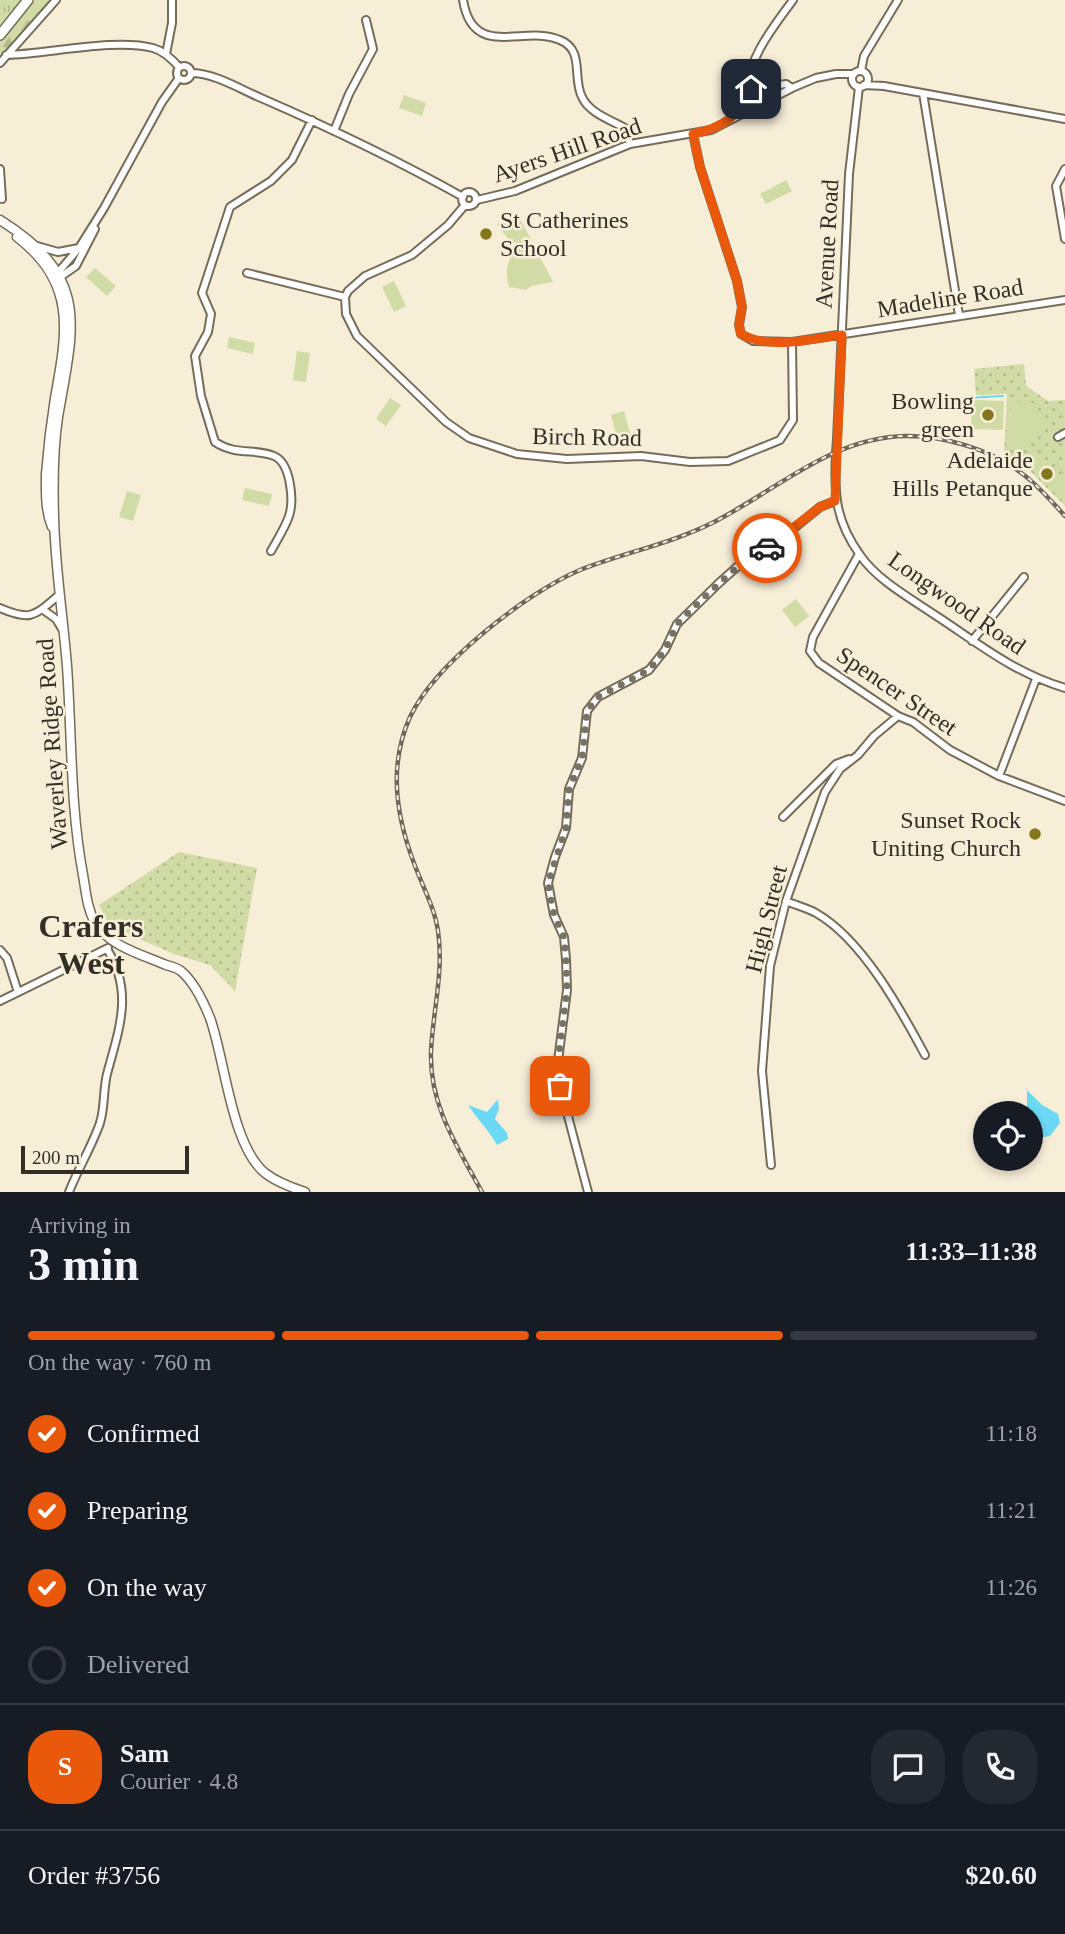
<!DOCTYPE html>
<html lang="en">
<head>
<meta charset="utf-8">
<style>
  :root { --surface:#171b24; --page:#242831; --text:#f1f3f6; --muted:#9ea1a6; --line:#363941; --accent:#ea580c }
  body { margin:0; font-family:Georgia,serif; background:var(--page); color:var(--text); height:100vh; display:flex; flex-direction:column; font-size:26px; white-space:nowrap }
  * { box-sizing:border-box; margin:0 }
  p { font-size:23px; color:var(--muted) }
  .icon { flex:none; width:38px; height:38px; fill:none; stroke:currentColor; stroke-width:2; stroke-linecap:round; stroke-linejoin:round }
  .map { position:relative; height:1192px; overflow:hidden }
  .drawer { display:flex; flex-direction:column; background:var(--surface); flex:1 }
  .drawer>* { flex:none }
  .controls { position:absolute; left:973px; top:1101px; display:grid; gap:14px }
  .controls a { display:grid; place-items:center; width:70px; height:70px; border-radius:50%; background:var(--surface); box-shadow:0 4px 10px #0003; font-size:35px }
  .scale { position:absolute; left:21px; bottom:18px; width:168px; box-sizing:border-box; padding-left:7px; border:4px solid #332f27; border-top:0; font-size:19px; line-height:24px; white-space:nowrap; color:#332f27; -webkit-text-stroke:5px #f7eed8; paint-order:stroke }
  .pin { position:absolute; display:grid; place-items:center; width:60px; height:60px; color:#fff; margin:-30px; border-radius:14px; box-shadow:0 4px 10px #0006 }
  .courier { position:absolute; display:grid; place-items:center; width:70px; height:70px; margin:-35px; border:5px solid #ea580c; border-radius:50%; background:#fff; color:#222; box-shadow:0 2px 9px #0007 }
  .summary em { font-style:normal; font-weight:700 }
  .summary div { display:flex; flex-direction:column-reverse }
  .summary { display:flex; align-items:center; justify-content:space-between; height:119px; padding:0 28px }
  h1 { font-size:46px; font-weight:700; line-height:52px }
  .bar { display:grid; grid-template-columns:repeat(4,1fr); gap:10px 7px; align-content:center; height:84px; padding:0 28px }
  .bar i { height:9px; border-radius:5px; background:var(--line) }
  .bar .active { background:var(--accent) }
  .bar p { grid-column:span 4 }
  .line { display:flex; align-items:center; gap:18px; padding:0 28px; border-top:2px solid var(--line) }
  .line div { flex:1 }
  .round { display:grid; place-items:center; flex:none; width:74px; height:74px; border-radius:28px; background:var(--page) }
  ol { padding:0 28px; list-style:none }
  li { display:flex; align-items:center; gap:21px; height:77px }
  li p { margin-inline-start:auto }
  li .icon { padding:7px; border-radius:50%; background:var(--accent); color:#fff; stroke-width:4 }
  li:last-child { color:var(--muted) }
  li i { width:38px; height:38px; border:4px solid var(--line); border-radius:50% }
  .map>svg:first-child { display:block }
  .grass { fill:url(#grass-tufts) }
  .forest { fill:url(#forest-firs) }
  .park { fill:url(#park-dots) }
  .pitch { fill:#d1dba6 }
  .water { fill:#6bd9f5 }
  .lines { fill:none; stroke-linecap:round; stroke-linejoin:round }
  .stream { stroke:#6bd9f5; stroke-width:2 }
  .minor-casing { stroke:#756d5a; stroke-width:10 }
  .major-casing { stroke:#756d5a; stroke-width:11 }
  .highway-casing { stroke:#756d5a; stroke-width:12 }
  .minor { stroke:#fff; stroke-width:6 }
  .major { stroke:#fff; stroke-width:8 }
  .highway { stroke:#fff; stroke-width:9 }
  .rail-casing { stroke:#6e685c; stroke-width:4.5 }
  .rail { stroke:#f7eed8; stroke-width:2; stroke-dasharray:5; stroke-linecap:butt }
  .minor-bridge-casing { stroke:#756d5a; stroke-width:10; stroke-linecap:butt }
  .minor-bridge { stroke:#fff; stroke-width:6 }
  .done { stroke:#787265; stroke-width:7; stroke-dasharray:0 12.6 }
  .route { stroke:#ea580c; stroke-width:9 }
  .poi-dot { fill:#84761a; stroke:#f7eed8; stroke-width:2.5 }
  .labels { text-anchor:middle; stroke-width:5; stroke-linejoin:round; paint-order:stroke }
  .street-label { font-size:24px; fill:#332f27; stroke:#f7eed8 }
  .poi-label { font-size:24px; fill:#332f27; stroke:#f7eed8; text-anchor:end }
  .district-label { font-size:32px; font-weight:bold; fill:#332f27; stroke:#f7eed8 }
</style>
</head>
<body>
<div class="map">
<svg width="1065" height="1192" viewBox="0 0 1065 1192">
  <defs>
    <pattern id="grass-tufts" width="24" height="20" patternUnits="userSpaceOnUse" patternTransform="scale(1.75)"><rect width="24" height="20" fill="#d1dba6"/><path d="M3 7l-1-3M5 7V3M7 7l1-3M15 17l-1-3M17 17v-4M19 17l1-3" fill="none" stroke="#b4bc8f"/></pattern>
    <pattern id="forest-firs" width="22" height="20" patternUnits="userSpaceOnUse" patternTransform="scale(1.75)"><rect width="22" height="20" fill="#d1dba6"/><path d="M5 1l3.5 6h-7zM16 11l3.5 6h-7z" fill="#b4bc8f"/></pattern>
    <pattern id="park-dots" width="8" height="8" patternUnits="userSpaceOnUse" patternTransform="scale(1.75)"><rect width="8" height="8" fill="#d1dba6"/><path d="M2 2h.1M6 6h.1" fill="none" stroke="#b4bc8f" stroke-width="1.8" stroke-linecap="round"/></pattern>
  </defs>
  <rect width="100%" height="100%" fill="#f7eed8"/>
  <path class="grass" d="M0,0H30L0,36Z"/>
  <path class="forest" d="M28,0H56L0,63V35Z"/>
  <path class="park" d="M1024,364L1026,386L1048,401L1065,400V506L1024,465L1004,454L1007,394L976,395L974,369Z
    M179,852L257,868L235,991L210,965L174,954L110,926L99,905Z"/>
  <path class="pitch" d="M404,95L426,103L422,116L399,108Z
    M786,180L792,191L766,204L760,194Z
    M517,214L531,239L519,246L516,242L512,244L497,224Z
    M532,242L553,282L531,286L526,290L509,287C503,262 510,252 532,242Z
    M95,268L116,286L107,296L86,277Z
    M394,281L406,306L394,312L382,287Z
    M229,337L255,343L253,354L227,348Z
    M297,351L310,353L306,382L293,380Z
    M390,398L401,405L386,426L376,419Z
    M972,400L1004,401L1003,430L971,429Z
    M1011,401L1034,403V410L1046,411L1045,434H1032L1031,450L1008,448Z
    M624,411L631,437L618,441L611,415Z
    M1039,456L1065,482V502L1028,466Z
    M245,488L272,494L269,506L242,500Z
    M127,491L141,495L133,521L119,517Z
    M796,599L809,616L795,627L782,610Z"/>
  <path class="water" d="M1027,1090L1042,1105L1058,1114L1060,1123L1050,1136L1034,1139L1031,1133V1113H1027Z
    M498,1099L499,1109L495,1119L507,1133L508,1139L497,1145C489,1130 477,1119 468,1105L487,1112Z"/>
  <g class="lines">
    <path class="stream" d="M931,400L1003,396"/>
    <defs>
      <path id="minor" d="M463,0C473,61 524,24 560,40C585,50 572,78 582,97C589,113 611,120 625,128L630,144
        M166,54L172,23V0
        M6,55C48,54 115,38 153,48C164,51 172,59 179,67
        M0,63L56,0
        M177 73a7 7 0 1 1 14 0a7 7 0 1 1-14 0Z
        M861,71L864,56L898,0
        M852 79a8 8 0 1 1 16 0a8 8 0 1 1-16 0Z
        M191,73C214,73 240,89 261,98C330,128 397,160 463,197
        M864,85L884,86L1065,119
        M792,88L786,84L751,89C743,63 778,21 793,0
        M923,93L959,315
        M733,118L747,100L751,89
        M334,131L349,94L373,49L366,20
        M693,134L700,167L737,281L742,307L739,325L741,334L753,341L792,342L1065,300
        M0,169L2,199
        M1065,169L1056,186L1065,239
        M462 199a7 7 0 1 1 14 0a7 7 0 1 1-14 0Z
        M477,200L515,191L630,144L711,130L792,88L816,78L836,74H854
        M465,205L448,225L412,255L365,276L348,291L345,297L346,314L357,336L446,422L469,438L517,454L567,459L641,456L690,462L728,461L780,440L793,420L792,342
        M37,246L58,252L79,248L104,208L162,102L179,78
        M247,273L345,297
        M55,276L79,248
        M56,280L76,266L95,229
        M1058,437L1065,433
        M837,439L849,174L859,87
        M836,453C834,494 835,520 860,555C877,580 910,598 935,615C978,643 1014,673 1065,688
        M271,551C277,540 285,528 289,516C294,501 291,463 274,456C255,448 236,456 215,442L201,396L195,356L208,332L211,314L202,293L230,207L271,181L292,160L312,120
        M859,554L813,637L810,651L819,663L898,716L913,722L950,750L999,776L1065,801
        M0,608C32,622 35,615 60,594
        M42,609L56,619L62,629
        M972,641L1024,577
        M999,776L1036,679
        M783,817L836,764L849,759
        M786,901C795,905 807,908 816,913C862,939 901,1010 925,1055
        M0,950L7,958L18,992
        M0,1001L108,948
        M771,1165L762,1071L770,966L786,901L825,792L840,769L858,755L874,736L898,716
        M69,1192C78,1169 92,1146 100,1123C105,1107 103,1090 107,1074C119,1029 134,992 107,949
        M588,1192L560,1086L558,1061L567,990L566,959L564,937L554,915L548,883L555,857L566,828L569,789L582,758L587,711L598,697L649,670L665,650L677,624L720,582L738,566L777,542L820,507L835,501"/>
      <path id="major" d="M0,220C91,277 74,325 58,417C53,450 53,484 54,517C55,566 63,616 67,666C72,736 70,805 83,875C86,892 87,908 95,923C109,946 143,955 166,965C170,966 177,968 181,971C194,982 204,1003 210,1018C225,1059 231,1145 265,1173C275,1181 293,1188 305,1192
        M17,237C77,283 67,332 55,398C51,423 48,448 46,474C46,492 45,510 52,527"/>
      <path id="highway" d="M0,35L28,0"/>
    </defs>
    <use href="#minor" class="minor-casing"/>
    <use href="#major" class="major-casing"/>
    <use href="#highway" class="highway-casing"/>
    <use href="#minor" class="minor"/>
    <use href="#major" class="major"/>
    <use href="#highway" class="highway"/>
    <defs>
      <path id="rail" d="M482,1192C457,1146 429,1105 431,1051C433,1010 444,972 438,931C435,910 425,891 417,871C397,821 387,768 410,717C435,664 526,593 580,570C623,553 670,544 712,523C776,491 831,437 906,436C945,436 989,449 1020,472C1037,484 1051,501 1065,516"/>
    </defs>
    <use href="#rail" class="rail-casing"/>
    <use href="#rail" class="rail"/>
    <defs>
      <path id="minor-bridge" d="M836,453L837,439"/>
    </defs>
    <use href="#minor-bridge" class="minor-bridge-casing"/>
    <use href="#minor-bridge" class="minor-bridge"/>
  </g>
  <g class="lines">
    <path class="done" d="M560,1086L558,1061L567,990L566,959L564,937L554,915L548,883L566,828L569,789L582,758L587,711L598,697L649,670L665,650L677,624L698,603L738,566L767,548"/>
    <path class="route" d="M751,89C740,116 722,128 693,134L700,167L737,281L742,307L739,325L741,334C770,350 810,339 842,335L835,501L820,507L767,548"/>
  </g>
  <g class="poi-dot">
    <circle cx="486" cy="234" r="7"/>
    <circle cx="988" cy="415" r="7"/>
    <circle cx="1047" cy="474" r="7"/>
    <circle cx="1035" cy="834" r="7"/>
  </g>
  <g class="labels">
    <g class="street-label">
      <text transform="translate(567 150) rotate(-19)" y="8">Ayers Hill Road</text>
      <text transform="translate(827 244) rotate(-87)" y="8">Avenue Road</text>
      <text transform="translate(950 298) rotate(-9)" y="8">Madeline Road</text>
      <text transform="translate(587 437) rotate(1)" y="8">Birch Road</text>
      <text transform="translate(957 603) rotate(35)" y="8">Longwood Road</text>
      <text transform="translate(897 691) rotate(34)" y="8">Spencer Street</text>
      <text transform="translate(52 744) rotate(-94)" y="8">Waverley Ridge Road</text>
      <text transform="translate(766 919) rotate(-76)" y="8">High Street</text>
    </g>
    <g class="poi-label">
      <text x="500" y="228" text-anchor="start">St Catherines<tspan x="500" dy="28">School</tspan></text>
      <text x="974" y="409">Bowling<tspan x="974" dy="28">green</tspan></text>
      <text x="1033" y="468">Adelaide<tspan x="1033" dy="28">Hills Petanque</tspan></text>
      <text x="1021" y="828">Sunset Rock<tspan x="1021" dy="28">Uniting Church</tspan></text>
    </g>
    <g class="district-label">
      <text x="91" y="937">Crafers<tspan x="91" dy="37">West</tspan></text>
    </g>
  </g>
</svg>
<div class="controls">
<a><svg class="icon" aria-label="locate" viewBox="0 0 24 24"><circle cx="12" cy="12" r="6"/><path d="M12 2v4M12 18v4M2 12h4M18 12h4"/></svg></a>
</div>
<div class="scale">200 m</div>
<div class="pin" style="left:560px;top:1086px;background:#ea580c"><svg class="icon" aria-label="bag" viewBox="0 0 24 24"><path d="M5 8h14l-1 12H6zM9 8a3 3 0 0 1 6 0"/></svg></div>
<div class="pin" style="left:751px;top:89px;background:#1f2937"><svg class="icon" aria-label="home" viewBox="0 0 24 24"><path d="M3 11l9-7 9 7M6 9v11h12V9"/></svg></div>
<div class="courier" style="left:767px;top:548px"><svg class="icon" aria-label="car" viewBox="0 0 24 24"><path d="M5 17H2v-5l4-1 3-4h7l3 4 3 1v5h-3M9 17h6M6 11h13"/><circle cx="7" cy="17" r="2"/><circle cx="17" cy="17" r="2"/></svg></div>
</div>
<section class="drawer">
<div class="summary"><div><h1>3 min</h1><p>Arriving in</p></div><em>11:33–11:38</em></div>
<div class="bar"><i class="active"></i><i class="active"></i><i class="active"></i><i></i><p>On the way · 760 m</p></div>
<ol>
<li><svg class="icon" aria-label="check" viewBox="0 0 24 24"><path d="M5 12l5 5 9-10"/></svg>Confirmed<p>11:18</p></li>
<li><svg class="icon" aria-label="check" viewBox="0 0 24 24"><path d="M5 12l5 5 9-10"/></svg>Preparing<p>11:21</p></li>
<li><svg class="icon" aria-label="check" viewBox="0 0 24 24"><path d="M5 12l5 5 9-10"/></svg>On the way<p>11:26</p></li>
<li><i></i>Delivered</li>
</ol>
<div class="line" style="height:126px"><b class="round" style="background:var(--accent);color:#fff">S</b><div><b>Sam</b><p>Courier · 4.8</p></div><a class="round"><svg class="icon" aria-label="chat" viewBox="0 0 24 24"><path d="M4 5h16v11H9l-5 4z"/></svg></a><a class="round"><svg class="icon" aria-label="phone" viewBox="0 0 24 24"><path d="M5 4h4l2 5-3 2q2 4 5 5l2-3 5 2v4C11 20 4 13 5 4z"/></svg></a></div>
<div class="line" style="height:91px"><div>Order #3756</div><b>$20.60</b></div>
</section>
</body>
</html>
